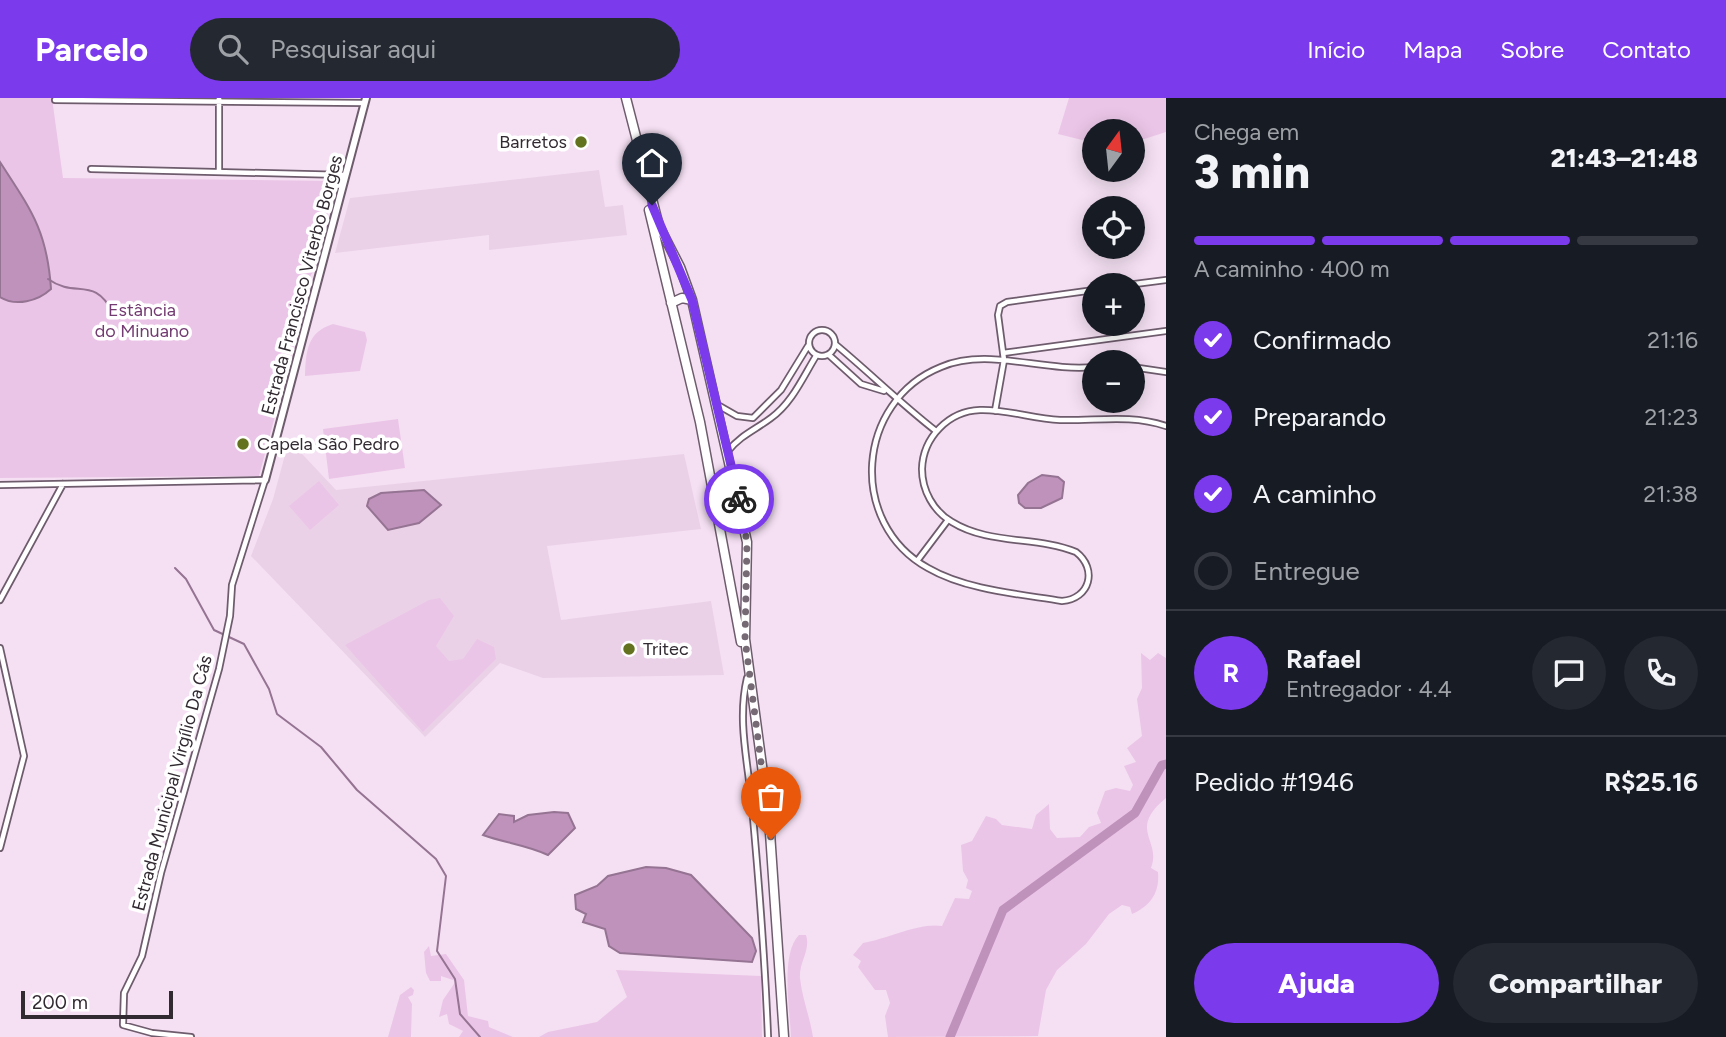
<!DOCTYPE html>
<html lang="pt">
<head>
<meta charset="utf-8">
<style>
  :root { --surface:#171b24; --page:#242831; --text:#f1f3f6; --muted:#9ea1a6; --line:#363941; --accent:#7c3aed }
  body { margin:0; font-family:Figtree,sans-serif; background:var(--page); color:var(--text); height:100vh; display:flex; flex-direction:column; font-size:26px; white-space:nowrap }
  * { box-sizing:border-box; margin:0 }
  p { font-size:23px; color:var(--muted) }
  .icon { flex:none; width:38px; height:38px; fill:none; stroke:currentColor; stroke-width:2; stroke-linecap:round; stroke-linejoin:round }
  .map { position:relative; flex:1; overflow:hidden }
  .side { display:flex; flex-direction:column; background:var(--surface); width:560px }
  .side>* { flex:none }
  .needle { width:46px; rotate:15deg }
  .fabs { position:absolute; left:1082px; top:21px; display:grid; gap:14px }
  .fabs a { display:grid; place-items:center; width:63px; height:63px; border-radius:50%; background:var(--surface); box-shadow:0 4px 18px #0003; font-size:35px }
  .scale { position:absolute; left:21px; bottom:18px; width:152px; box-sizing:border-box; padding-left:7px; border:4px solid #322a31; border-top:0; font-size:19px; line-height:24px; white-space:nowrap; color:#322a31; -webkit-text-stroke:5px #fff; paint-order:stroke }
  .pin { position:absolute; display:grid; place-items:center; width:60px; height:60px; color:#fff; margin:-72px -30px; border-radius:50% 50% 50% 0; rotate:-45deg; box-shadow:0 0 7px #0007 }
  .pin .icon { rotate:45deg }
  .courier { position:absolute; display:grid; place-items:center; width:70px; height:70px; margin:-35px; border:5px solid #7c3aed; border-radius:50%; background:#fff; color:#222; box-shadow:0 2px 9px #0007 }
  .head em { font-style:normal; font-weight:800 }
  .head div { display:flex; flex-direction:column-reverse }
  .head { display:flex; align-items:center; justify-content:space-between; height:119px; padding:0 28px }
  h1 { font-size:46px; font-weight:800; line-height:52px }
  .bar { display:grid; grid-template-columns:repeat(4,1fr); gap:10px 7px; align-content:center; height:84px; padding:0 28px }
  .bar i { height:9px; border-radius:5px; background:var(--line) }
  .bar .active { background:var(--accent) }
  .bar p { grid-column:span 4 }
  .line { display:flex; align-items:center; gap:18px; padding:0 28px; border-top:2px solid var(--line) }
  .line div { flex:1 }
  .round { display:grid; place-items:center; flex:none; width:74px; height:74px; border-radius:37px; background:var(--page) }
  ol { padding:0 28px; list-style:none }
  li { display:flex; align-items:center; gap:21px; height:77px }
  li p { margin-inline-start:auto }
  li .icon { padding:7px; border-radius:50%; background:var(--accent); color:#fff; stroke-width:4 }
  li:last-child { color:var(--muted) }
  li i { width:38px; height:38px; border:4px solid var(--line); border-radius:50% }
  .cta { display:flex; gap:14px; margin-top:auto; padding:14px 28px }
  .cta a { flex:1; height:80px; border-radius:42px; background:var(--accent); color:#fff; font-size:28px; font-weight:800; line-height:80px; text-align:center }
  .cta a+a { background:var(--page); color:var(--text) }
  header { display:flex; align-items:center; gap:42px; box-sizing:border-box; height:98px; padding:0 35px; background:var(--accent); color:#fff }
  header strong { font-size:33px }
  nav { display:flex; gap:38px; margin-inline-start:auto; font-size:24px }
  .search { width:490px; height:63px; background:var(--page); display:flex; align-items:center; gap:18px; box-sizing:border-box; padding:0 24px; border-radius:38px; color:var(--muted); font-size:26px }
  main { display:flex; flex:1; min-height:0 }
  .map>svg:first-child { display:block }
  .built { fill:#ebd1e8 }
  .green { fill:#ebc5e7 }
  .water { fill:#bf92bc; stroke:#957392; stroke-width:2 }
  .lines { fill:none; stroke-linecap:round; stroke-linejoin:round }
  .stream { stroke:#957392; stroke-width:2 }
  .river { stroke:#bf92bc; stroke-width:9 }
  .street-casing { stroke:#6e5c6d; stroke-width:8 }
  .secondary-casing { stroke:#6e5c6d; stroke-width:10 }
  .highway-casing { stroke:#6e5c6d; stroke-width:11 }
  .street { stroke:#fff; stroke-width:4.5 }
  .secondary { stroke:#fff; stroke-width:6 }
  .highway { stroke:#fff; stroke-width:8 }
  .done { stroke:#766a75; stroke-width:7; stroke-dasharray:0 12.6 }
  .route { stroke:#7c3aed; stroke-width:9 }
  .poi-dot { fill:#63721e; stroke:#fff; stroke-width:2.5 }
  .labels { text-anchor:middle; stroke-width:7; stroke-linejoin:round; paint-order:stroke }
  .poi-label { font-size:18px; fill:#322a31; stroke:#fff; text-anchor:start }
  .street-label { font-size:18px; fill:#322a31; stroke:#fff }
  .park-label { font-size:18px; fill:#733b71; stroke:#fff }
</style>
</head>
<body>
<header>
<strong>Parcelo</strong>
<div class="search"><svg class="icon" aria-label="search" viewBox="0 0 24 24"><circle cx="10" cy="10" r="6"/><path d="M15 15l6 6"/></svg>Pesquisar aqui</div>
<nav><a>Início</a><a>Mapa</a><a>Sobre</a><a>Contato</a></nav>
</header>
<main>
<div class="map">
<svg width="1166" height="939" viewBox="0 0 1166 939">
  <rect width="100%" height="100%" fill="#f5e0f3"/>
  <path class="built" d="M599,72L605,109L623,107L627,137L489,152V137L335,155L350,100Z
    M289,342L336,392L684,356L701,431L547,448L561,522L711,503L724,577L543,580L500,565L425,639L251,458L273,401Z"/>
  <path class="green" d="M0,0H52L63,80L336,83L313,174L307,183L309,191L259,378L0,380Z
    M1069,0H1166V34L1132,45V33H1094V45L1058,36Z
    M333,226L365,234L367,242L360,273L305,278C306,253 307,234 333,226Z
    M398,321L405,370L329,381L323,331Z
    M319,383L339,407L310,432L289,408Z
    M440,500L454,518L436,548L449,563L463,561L477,541L494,549L496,561L423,634L345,547L429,502Z
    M1141,555L1150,562L1158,555L1166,560V700C1127,732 1162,742 1151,770L1158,774C1160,795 1150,808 1132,816L1130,809L1122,807L1109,816L1086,846L1057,872L1046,892L1038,938L888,939L885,918L890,905L886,892H875L858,869L861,863L853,857L863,845C886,841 921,824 942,828L955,800L969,801L972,793L966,790L968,782L963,773L961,747L972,743L986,718L996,721L1002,727L1032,731L1036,717L1049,706L1050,731L1057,740L1080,739L1089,729L1101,725L1097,715L1105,693L1116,690L1130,693L1133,687L1124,668L1136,664L1127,650L1142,638L1137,601L1142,590Z
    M799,837H806C811,853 799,863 800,880C802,900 810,919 813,939H791C790,912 780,856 799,837Z
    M429,848L431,858L446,856L464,882L468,918L488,923L489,929L513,939H459L463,933L449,926L447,916L439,919L443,902L456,883L441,878V883H430L426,875L424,854Z
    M616,872L761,878L762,939H539L548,934L597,924L627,899Z
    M411,889L414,892L413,897L408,899L412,906L411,939H388L400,897Z"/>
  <path class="water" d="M0,64C31,112 47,132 51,191C38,203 16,209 0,199Z
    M1042,377L1058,379L1064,384L1062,400L1041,410H1025L1019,405L1018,397L1028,385Z
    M424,392L441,407L419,425L388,432L367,408L369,401L381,395Z
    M554,714L568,715L575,730L548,757C527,747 505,745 483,737L499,716L514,718V724L528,717Z
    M646,769L666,770L691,777L752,840L756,853L752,864L620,855L609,848L605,831L583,824L586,816L576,811L575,797L597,788L608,778Z"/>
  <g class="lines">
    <path class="stream" d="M48,181C76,201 94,177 113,215
      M175,470L186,481L214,532L244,546L269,591L277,616L321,649L357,692L436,761L446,778L437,853L455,881L460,916L480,939"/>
    <path class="river" d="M950,939L1003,812L1135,715L1162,667L1166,666"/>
    <defs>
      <path id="street" d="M219,0V74
        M55,2L364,5
        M91,71L345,77
        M1127,187L1166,182
        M809 245a13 13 0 1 1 26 0a13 13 0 1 1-26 0Z
        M835,246C870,275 900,305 936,333
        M1003,255L1166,233
        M829,257L861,286L884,293
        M1094,269C1042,274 988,249 941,269C856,303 847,425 928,470C966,492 1019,496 1062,503C1090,501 1098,471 1076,454C1037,438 989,447 952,424C933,413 922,392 922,371C923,339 949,313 980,312C1007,311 1033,321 1060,322C1097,323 1130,316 1166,328
        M1132,269L1166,274
        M716,306L737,318L753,320L781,292L808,248
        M995,313L1004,262L998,217L1000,208L1007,204L1094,192
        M728,353C741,337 755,332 771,320C792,305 803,279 816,258
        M0,387L265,382L232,487L230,518L219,571L161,775L142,858L124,895L123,927L152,935L191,939
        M917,463L948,422
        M0,502L63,386
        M0,550L24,658L0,750
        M747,580C737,623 748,664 752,708C759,785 765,862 768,939"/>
      <path id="secondary" d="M265,382L366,0"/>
      <path id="highway" d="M626,0L659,128L680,169L692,202L747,444L745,541L769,720L784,939
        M649,112L700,324L741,544
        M671,205L682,200L692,202
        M721,425L737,429L743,424"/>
    </defs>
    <use href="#street" class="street-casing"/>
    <use href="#secondary" class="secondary-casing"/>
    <use href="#highway" class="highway-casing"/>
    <use href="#street" class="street"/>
    <use href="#secondary" class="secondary"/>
    <use href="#highway" class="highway"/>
  </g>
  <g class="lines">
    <path class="done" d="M739,401L747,444L745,541L771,741"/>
    <path class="route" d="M652,107L692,202L739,401"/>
  </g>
  <g class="poi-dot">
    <circle cx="581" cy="44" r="7"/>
    <circle cx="243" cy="346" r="7"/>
    <circle cx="629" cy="551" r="7"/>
  </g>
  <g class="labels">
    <g class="poi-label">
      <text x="567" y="50" text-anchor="end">Barretos</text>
      <text x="257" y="352">Capela São Pedro</text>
      <text x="643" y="557">Tritec</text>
    </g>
    <g class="street-label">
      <text transform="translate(302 187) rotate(-75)" y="6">Estrada Francisco Viterbo Borges</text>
      <text transform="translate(172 685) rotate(-75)" y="6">Estrada Municipal Virgílio Da Cás</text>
    </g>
    <g class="park-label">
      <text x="142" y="218">Estância<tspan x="142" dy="21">do Minuano</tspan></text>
    </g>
  </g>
</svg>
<div class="fabs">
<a><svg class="needle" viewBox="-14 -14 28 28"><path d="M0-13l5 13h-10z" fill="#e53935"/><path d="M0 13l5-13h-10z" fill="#9ea1a6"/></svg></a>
<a><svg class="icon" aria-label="locate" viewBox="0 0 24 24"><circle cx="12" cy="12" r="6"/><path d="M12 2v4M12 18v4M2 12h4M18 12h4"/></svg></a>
<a>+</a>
<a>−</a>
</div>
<div class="scale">200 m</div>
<div class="pin" style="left:771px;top:741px;background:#ea580c"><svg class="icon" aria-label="bag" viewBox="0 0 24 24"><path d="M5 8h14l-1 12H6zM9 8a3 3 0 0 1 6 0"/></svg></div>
<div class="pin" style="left:652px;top:107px;background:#1f2937"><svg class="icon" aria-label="home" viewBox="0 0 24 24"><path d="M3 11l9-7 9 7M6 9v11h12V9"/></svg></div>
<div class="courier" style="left:739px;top:401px"><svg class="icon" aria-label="bike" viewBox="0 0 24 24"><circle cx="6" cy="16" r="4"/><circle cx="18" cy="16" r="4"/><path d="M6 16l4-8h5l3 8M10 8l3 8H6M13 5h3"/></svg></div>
</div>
<section class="side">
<div class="head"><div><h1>3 min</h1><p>Chega em</p></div><em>21:43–21:48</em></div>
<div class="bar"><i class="active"></i><i class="active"></i><i class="active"></i><i></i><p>A caminho · 400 m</p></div>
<ol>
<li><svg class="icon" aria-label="check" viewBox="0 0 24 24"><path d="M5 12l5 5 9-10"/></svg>Confirmado<p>21:16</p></li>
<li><svg class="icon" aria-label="check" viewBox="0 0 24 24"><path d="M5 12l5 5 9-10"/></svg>Preparando<p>21:23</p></li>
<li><svg class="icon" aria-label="check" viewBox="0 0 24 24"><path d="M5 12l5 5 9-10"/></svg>A caminho<p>21:38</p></li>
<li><i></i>Entregue</li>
</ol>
<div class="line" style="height:126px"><b class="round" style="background:var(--accent);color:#fff">R</b><div><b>Rafael</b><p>Entregador · 4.4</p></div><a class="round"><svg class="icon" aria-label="chat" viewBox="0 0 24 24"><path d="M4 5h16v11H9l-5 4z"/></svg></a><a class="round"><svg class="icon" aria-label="phone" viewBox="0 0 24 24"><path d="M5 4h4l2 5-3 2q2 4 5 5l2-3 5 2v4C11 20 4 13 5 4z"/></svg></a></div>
<div class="line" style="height:91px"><div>Pedido #1946</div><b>R$25.16</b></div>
<div class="cta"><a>Ajuda</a><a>Compartilhar</a></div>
</section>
</main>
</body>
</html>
